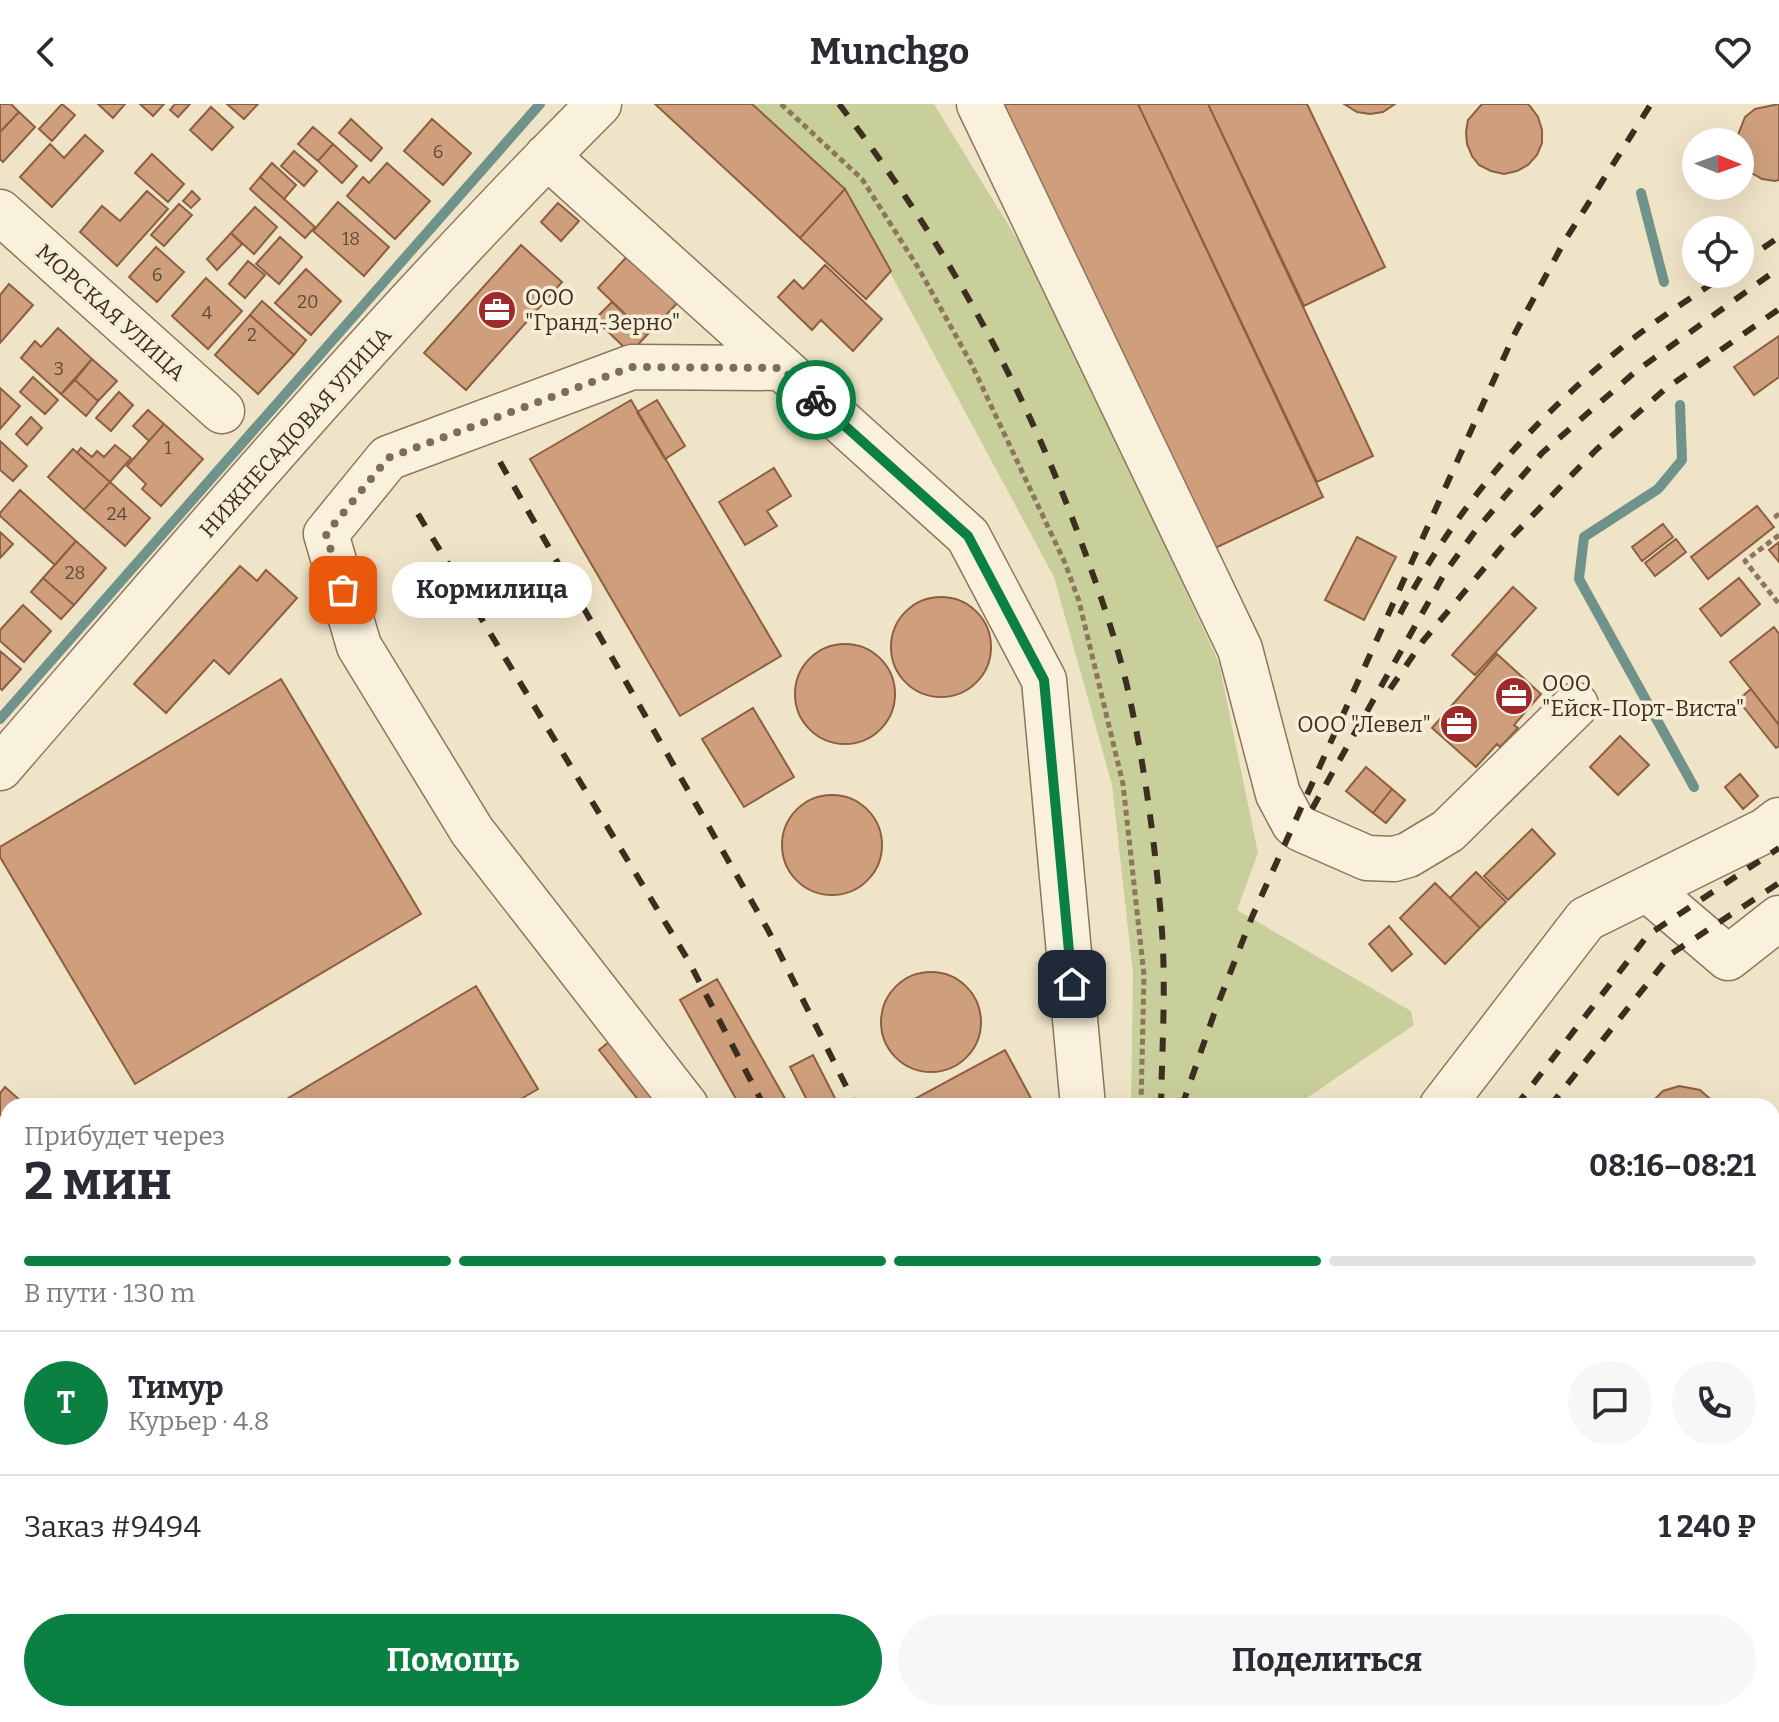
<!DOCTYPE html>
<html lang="ru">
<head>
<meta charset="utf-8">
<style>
  :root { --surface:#fff; --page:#f7f7f7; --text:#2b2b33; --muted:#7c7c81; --line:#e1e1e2; --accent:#0b8043 }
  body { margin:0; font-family:Bitter,serif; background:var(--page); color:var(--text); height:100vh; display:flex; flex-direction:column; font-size:30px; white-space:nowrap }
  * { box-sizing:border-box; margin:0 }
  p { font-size:26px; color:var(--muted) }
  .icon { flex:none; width:44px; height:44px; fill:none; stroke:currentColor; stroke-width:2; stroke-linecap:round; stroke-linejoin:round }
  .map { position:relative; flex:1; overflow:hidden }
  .side { position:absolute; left:0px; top:994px; width:1780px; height:624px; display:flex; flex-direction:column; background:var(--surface); border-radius:24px 24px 0 0; box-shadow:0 8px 32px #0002 }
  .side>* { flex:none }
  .needle { width:52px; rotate:91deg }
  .fabs { position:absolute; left:1682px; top:24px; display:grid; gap:16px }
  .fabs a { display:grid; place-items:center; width:72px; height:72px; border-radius:50%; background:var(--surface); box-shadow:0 8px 32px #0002; font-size:40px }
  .pin { position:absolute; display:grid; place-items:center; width:68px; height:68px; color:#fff; margin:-34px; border-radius:16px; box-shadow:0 4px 12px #0006 }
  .courier { position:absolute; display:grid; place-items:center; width:80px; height:80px; margin:-40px; border:6px solid #0b8043; border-radius:50%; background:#fff; color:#222; box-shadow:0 2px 10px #0007 }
  .bubble { position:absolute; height:56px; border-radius:28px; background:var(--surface); box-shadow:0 8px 32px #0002; font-size:26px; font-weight:700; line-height:56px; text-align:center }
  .head em { font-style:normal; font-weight:700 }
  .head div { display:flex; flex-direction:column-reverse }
  .head { display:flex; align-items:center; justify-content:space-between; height:136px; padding:0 24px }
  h1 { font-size:52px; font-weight:700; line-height:60px }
  .bar { display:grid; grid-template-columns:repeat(4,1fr); gap:12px 8px; align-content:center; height:96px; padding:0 24px }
  .bar i { height:10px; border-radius:6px; background:var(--line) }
  .bar .active { background:var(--accent) }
  .bar p { grid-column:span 4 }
  .line { display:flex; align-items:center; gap:20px; padding:0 24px; border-top:2px solid var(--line) }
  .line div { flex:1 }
  .round { display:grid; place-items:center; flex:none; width:84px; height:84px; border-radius:42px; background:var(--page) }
  .cta { display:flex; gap:16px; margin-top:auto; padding:16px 24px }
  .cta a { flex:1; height:92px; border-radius:48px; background:var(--accent); color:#fff; font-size:32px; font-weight:700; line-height:92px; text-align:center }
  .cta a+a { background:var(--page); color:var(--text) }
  header { display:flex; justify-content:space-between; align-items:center; height:104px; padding:0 24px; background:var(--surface); font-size:36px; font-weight:700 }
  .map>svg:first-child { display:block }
  .green { fill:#c9cf9b }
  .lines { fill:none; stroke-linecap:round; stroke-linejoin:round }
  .stream { stroke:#6f938a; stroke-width:10 }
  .building { fill:#cf9f7d; stroke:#8d5f41; stroke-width:2 }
  .minor-casing { stroke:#8d765c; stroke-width:47 }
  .path { stroke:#8d765c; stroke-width:5; stroke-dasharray:6 4; stroke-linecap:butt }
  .minor { stroke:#faf1dc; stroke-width:44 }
  .rail { stroke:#3d2e20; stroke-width:6; stroke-dasharray:14 14; stroke-linecap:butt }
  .done { stroke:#7c6e5b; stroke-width:8; stroke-dasharray:0 14.4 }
  .route { stroke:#0b8043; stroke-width:10 }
  .labels { text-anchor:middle; stroke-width:7; stroke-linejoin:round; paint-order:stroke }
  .number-label { font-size:18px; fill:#624a37 }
  .poi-label { font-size:22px; fill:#3d2e20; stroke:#f7eed8; text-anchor:start }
  .street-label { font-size:22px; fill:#3d2e20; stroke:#f7eed8 }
</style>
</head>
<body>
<header><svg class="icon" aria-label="back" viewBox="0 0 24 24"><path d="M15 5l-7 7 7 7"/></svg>Munchgo<svg class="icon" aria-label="heart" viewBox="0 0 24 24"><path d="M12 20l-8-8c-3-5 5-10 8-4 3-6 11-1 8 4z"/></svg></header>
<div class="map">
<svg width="1779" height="1618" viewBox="0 0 1779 1618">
  <rect width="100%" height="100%" fill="#f0e4c8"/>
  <path class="green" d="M752,0H934L1043,177L1219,559L1258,749L1237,806L1411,907L1414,921L1295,1002H1131L1133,869L1112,681L1054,473L845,85Z
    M1779,1189V1274L1772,1276V1194Z
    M856,1610H1193L1183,1618H854Z
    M1242,1610H1281L1272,1618H1232Z"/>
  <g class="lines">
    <path class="stream" d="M1641,89L1664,178
      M1680,301L1682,356L1658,385L1584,433L1579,475L1694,683
      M0,615L540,0
      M1772,1432L1779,1424
      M1602,1618L1610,1610"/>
  </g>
  <path class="building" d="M0,0H11L19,8L0,28Z
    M62,0L75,11L52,37L39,25Z
    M98,0H125L113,14Z
    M140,0H164L153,12Z
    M175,0H190L178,13L170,6Z
    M227,0H258L244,15Z
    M655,0H752L845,85L800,134Z
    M998,0H1138L1323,393L1209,447Z
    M1138,0H1208L1373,352L1317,378Z
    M1208,0H1307L1385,163L1304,202Z
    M1344,0H1395L1383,8L1370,10L1357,8Z
    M1482,0H1527L1530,2L1538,13L1542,26V39L1537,51L1528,61L1517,67L1504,70L1491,67L1479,61L1472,52L1467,40L1466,28L1468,16Z
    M1779,0V76L1775,77L1762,75L1750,68L1742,59L1740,38L1736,36L1745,13L1755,5Z
    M211,3L233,23L212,46L190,26Z
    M19,8L35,23L3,58L0,55V28Z
    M351,15L382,44L371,57L339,29Z
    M432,15L471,49L443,81L404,47Z
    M313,23L333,40L318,57L298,40Z
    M85,31L103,47L52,103L20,73L50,40L64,54Z
    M333,40L357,62L342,79L318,57Z
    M294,47L317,67L304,82L281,62Z
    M152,50L184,80L168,98L135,69Z
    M272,59L296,81L284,95L260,73Z
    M387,59L430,97L395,135L347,92L363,73L369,79Z
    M260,73L315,123L305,134L250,85Z
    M845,85L891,167L866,195L800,134Z
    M147,87L168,105L117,162L80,128L102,102L120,117Z
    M192,87L200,95L191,104L183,97Z
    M338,98L389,143L364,172L313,127Z
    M558,99L579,117L561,137L541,118Z
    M179,100L192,111L164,142L151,131Z
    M255,103L277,123L254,150L231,129Z
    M231,129L242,140L217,166L207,155Z
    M280,133L302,153L279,180L256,160Z
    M521,141L562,178L466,286L424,249Z
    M156,143L184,168L157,198L129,173Z
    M633,146L683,193L647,231L598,184Z
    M248,157L265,171L245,194L229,180Z
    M825,161L882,215L853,247L821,216L812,226L778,193L794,176L803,185Z
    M306,165L341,197L311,231L275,199Z
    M206,174L242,207L208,245L172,212Z
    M9,180L33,201L0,239V191Z
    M262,197L306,236L294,251L250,211Z
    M612,198L647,231L630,249L595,215Z
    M250,211L294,251L258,290L215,251Z
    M58,224L92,255L61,290L21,254L35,237L41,243Z
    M1779,232V273L1754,291L1734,263Z
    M92,255L117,277L98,297L75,276Z
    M33,273L58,296L45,310L20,288Z
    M75,276L98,297L86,312L61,290Z
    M0,284L20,302L0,325Z
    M119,288L133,301L111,327L96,314Z
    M631,296L781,552L680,612L530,355Z
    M657,296L685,342L665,355L637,308Z
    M148,306L164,320L149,337L133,322Z
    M31,313L42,324L27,341L16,330Z
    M164,320L203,355L161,402L142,385L146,380L127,362Z
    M0,337L27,362L13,377L0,366Z
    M115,341L131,354L110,378L77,349L81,344L92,353L97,347L104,353Z
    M73,345L110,378L84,406L48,373Z
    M774,364L791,392L767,407L777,422L745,441L719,398Z
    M110,378L150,414L125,442L84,406Z
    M20,386L76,437L55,461L0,412V409Z
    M1757,402L1774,423L1708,475L1691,453Z
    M1663,420L1673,433L1642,457L1632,443Z
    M0,428L13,440L0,454Z
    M1357,433L1396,453L1364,516L1325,496Z
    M1676,435L1686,448L1655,472L1645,459Z
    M76,437L106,464L74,501L43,474Z
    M1779,438V458L1769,446Z
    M240,462L257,477L266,466L297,494L229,570L214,556L166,609L134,580Z
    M43,474L74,501L61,515L31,488Z
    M1739,474L1760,500L1721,532L1700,505Z
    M1513,483L1536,504L1475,571L1452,551Z
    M891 543a50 50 0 1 1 100 0a50 50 0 1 1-100 0Z
    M23,501L51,527L24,558L0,537V526Z
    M1774,523L1779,530V621L1730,558Z
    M795 590a50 50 0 1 1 100 0a50 50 0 1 1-100 0Z
    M0,547L21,565L2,586L0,584Z
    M1497,550L1541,590L1514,621L1518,624L1500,643L1497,640L1476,663L1432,624Z
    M281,575L421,810L135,980L0,753V743Z
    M1751,585L1779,621V642L1776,644L1738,596Z
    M753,604L794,673L744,703L702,635Z
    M1620,632L1649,661L1618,691L1590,663Z
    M1366,663L1392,685L1373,709L1346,687Z
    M1740,670L1758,692L1743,705L1725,683Z
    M1392,685L1405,696L1386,719L1373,709Z
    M782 741a50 50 0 1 1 100 0a50 50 0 1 1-100 0Z
    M1532,725L1555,750L1508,796L1484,772Z
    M1476,768L1506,798L1480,824L1450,794Z
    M1435,779L1480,824L1445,860L1400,814Z
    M1389,822L1412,850L1392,867L1369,840Z
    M881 918a50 50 0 1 1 100 0a50 50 0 1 1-100 0Z
    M717,875L787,998L781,1002H740L680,896Z
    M476,882L538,985L509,1002H275Z
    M629,922L692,1002H643L599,946Z
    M1005,946L1033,998L1025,1002H909L907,999Z
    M813,951L839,1002H810L790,963Z
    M1679,982L1700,986L1718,1002H1648L1663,987Z
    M5,983L21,997L17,1002H8V1012L5,1015L0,1011V989Z
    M1779,1023V1080H1778L1772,1067V1026Z
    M8,1041V1079L0,1072V1050Z
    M1772,1099L1779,1109V1147L1772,1157Z
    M0,1106L8,1113V1194L0,1187Z
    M8,1403V1458L0,1467V1412Z
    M1779,1434V1466L1772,1460V1441Z
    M1772,1500L1779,1506V1521L1772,1529Z
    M7,1549L8,1608L6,1611L0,1605V1557Z
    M0,1605L6,1611L14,1618H0Z
    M69,1610H104L96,1618H78Z
    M183,1610H260L269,1618H176Z
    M494,1610H561L553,1618H487Z"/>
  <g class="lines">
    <defs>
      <path id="minor" d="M979,0L1240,545L1278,690L1294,720L1301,725L1367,754L1394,755L1408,751L1448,727L1576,601
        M547,52L968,432L1044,576L1083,1002
        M0,108L222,307
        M0,664C195,439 388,211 599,0
        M1647,785L1728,854L1779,814
        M686,1002L472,727L359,542L326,430L388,354L632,263L781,264
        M1442,1002L1586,815L1766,726L1779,716
        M1772,1300L1779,1298
        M0,1317L8,1324
        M323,1610L332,1618
        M1199,1618L1209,1610"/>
    </defs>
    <use href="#minor" class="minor-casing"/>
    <path class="path" d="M781,0L862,75L919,165L971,259L1065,459L1079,497L1123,680L1144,871L1141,1002
      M1779,410L1776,412L1779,415
      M1779,431L1745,457L1779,500
      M1017,1618L1020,1610"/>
    <use href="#minor" class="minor"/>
    <path class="rail" d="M839,0C942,135 1020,273 1079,432C1097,481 1115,531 1127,582C1145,662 1156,745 1162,827C1166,885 1162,944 1161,1002
      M1740,160L1779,133
      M500,358L768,826L856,1002
      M418,410L688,856L764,1002
      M1400,510C1456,402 1532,316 1626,240C1657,215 1693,193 1726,170
      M1390,585L1423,537L1502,443L1596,346L1664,286L1779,205
      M1312,705L1446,467L1476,426L1542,349L1635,268L1779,164
      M1182,1002L1214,910L1252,813L1514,231L1564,138L1651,0
      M1516,1002L1648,831L1779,744
      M1550,1002L1671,850L1779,779
      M1772,1220L1779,1214
      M1772,1245L1779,1243
      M878,1618L879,1610
      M917,1618L919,1610
      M1006,1618L1010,1610
      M1055,1618L1061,1610
      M1104,1618L1115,1610"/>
  </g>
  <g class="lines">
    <path class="done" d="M343,486L326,430L388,354L632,263L781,264L816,296"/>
    <path class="route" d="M816,296L968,432L1044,576L1072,880"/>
  </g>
  <defs>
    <symbol id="office-disc" viewBox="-11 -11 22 22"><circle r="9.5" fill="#9e2a2b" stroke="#f7eed8"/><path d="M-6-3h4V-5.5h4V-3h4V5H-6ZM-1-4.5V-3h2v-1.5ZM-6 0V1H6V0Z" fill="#fff"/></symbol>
  </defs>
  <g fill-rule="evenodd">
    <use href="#office-disc" x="475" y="184" width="44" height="44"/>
    <use href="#office-disc" x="1492" y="570" width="44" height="44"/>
    <use href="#office-disc" x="1437" y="598" width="44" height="44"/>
  </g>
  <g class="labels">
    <g class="number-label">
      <text x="438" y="54">6</text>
      <text x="351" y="141">18</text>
      <text x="157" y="177">6</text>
      <text x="308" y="204">20</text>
      <text x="207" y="215">4</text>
      <text x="252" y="237">2</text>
      <text x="59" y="271">3</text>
      <text x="168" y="350">1</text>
      <text x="117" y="416">24</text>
      <text x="75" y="475">28</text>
    </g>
    <g class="poi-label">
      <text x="525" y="201">ООО<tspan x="525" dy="25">"Гранд-Зерно"</tspan></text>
      <text x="1542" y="587">ООО<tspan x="1542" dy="25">"Ейск-Порт-Виста"</tspan></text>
      <text x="1431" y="628" text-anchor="end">ООО "Левел"</text>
    </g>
    <g class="street-label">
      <text transform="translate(111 208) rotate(42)" y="8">МОРСКАЯ УЛИЦА</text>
      <text transform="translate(295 328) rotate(-48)" y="8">НИЖНЕСАДОВАЯ УЛИЦА</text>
    </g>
  </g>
</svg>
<div class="fabs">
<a><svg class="needle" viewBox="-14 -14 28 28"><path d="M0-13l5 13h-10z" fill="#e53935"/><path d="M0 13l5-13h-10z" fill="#7c7c81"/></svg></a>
<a><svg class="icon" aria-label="locate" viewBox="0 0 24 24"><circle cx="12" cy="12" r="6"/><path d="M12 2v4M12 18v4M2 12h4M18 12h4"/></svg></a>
</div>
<div class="pin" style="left:343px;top:486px;background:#ea580c"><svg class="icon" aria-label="bag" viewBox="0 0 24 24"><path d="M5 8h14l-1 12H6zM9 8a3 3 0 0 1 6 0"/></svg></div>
<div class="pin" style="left:1072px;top:880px;background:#1f2937"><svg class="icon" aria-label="home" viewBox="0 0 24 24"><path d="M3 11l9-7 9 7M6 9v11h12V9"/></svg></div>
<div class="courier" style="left:816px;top:296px"><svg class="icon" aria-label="bike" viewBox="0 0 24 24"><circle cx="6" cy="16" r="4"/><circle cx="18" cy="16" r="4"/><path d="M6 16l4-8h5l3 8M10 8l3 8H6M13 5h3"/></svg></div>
<div class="bubble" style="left:392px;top:458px;width:200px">Кормилица</div>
<section class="side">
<div class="head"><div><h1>2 мин</h1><p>Прибудет через</p></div><em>08:16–08:21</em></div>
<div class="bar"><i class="active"></i><i class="active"></i><i class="active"></i><i></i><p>В пути · 130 m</p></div>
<div class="line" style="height:144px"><b class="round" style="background:var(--accent);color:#fff">Т</b><div><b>Тимур</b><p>Курьер · 4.8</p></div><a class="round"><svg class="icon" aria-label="chat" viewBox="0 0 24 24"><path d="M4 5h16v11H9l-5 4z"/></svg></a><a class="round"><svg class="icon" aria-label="phone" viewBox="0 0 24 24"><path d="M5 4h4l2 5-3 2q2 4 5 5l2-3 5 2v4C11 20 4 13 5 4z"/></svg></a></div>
<div class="line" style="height:104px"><div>Заказ #9494</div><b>1 240 ₽</b></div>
<div class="cta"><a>Помощь</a><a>Поделиться</a></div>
</section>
</div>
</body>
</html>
